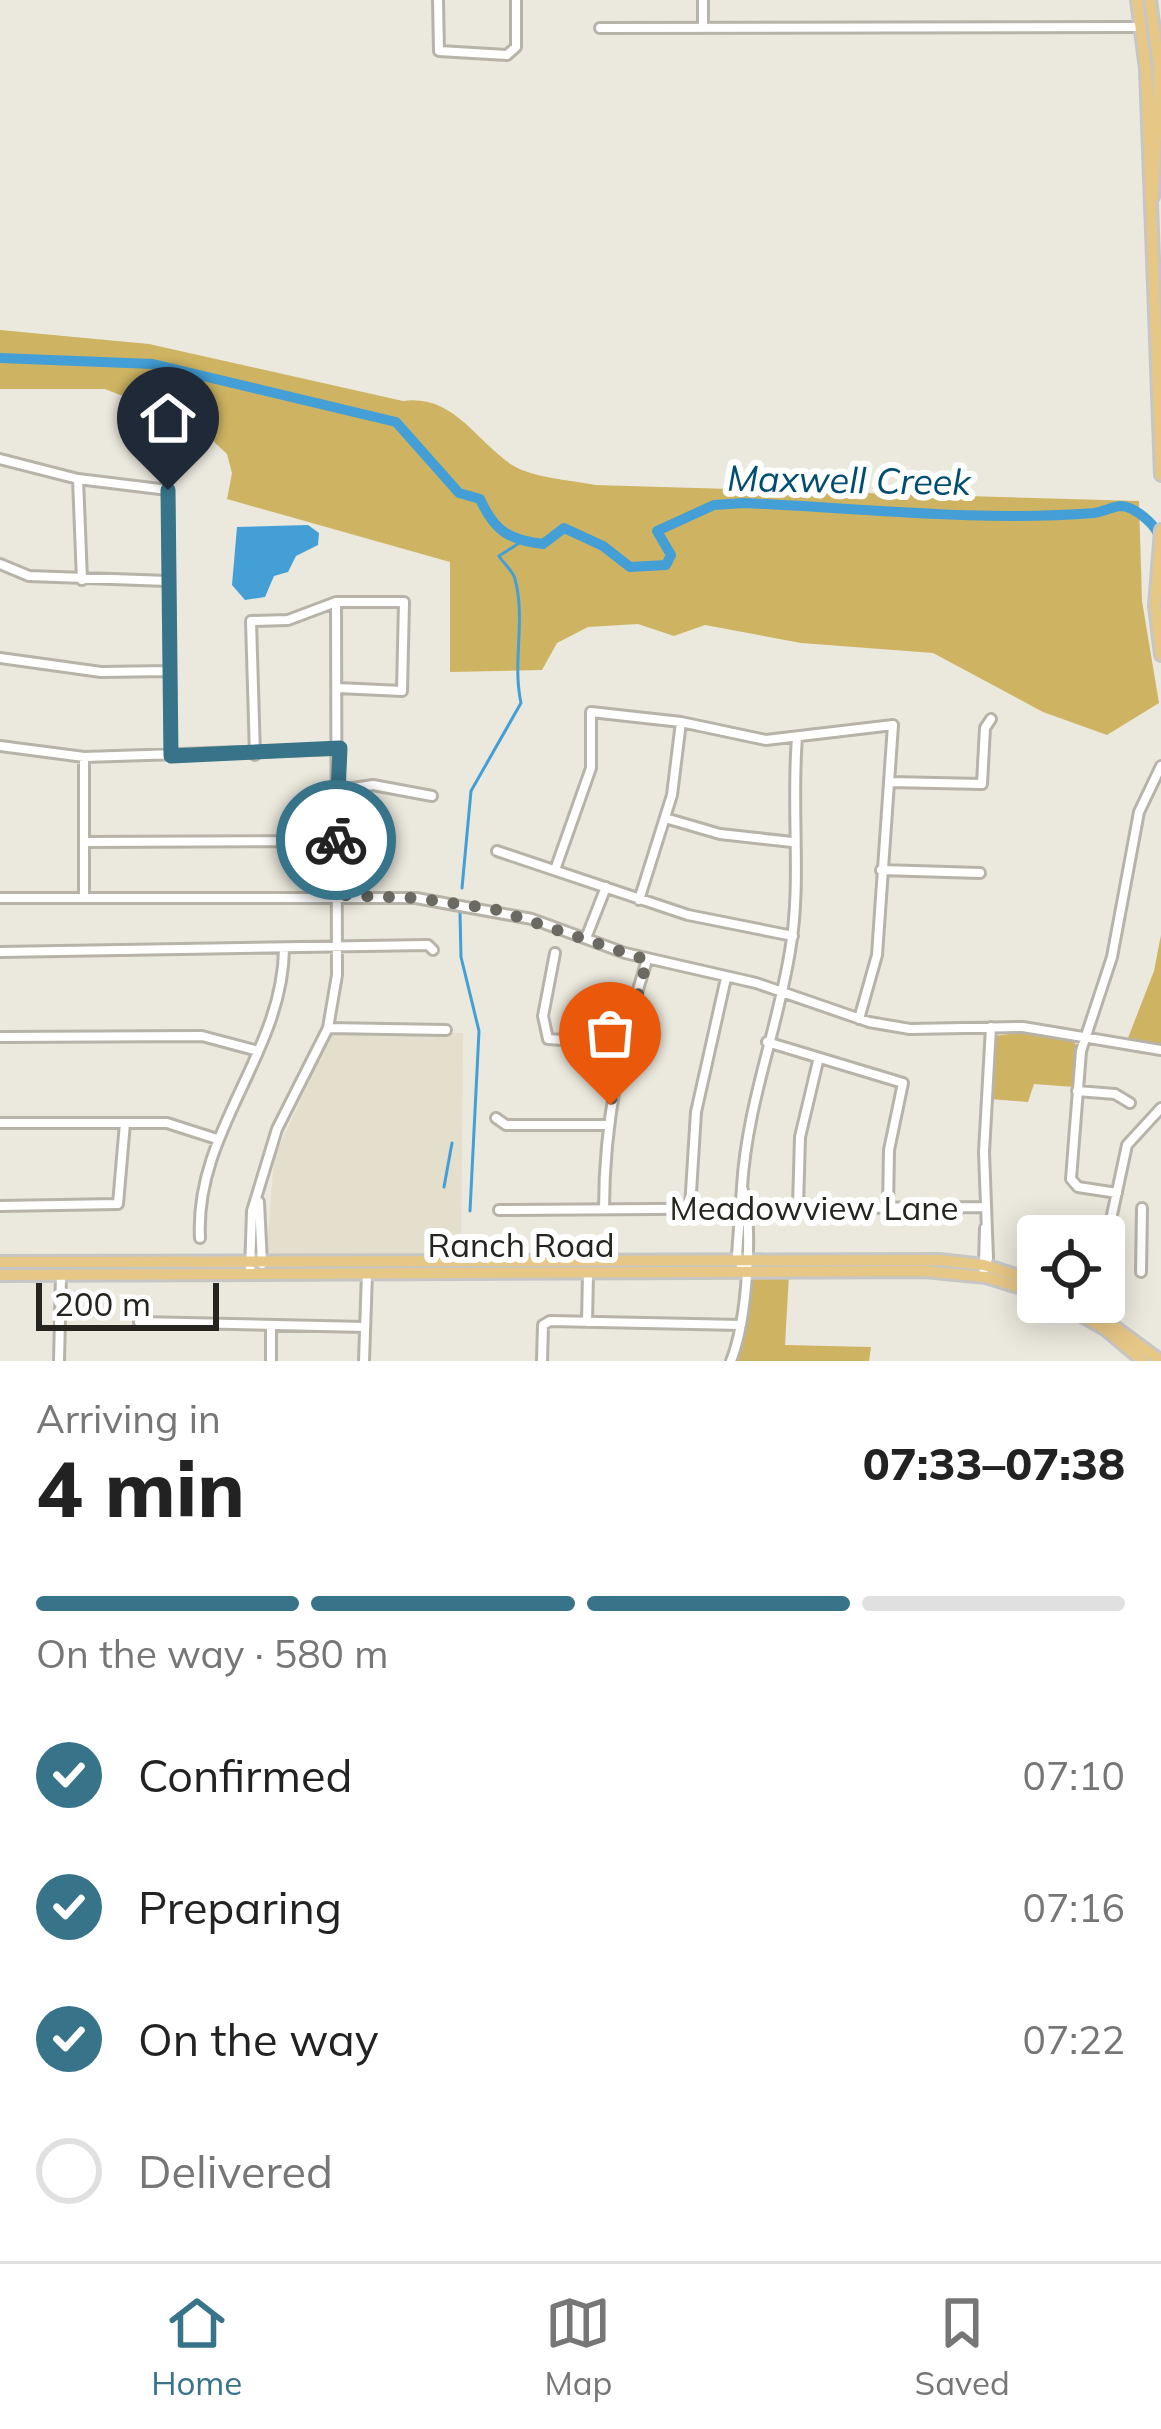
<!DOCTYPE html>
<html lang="en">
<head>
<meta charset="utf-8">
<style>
  :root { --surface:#fff; --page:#f6f6f6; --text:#222; --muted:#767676; --line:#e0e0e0; --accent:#37748a }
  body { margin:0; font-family:Mulish,sans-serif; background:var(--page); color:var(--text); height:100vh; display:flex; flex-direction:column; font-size:45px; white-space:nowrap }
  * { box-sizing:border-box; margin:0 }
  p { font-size:39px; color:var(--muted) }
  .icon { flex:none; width:66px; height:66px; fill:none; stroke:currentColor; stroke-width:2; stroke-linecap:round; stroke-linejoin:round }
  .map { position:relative; height:1361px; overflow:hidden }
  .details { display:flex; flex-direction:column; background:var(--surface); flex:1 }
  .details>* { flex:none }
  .buttons { position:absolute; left:1017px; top:1215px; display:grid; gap:24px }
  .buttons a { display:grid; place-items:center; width:108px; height:108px; border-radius:12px; background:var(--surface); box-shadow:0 6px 30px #0003; font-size:60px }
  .scale { position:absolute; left:36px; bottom:30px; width:183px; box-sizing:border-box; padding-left:12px; border:6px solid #25241f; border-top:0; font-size:33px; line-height:42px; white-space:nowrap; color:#25241f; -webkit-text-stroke:9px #fff; paint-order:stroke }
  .pin { position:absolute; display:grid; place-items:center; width:102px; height:102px; color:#fff; margin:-123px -51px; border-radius:50% 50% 50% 0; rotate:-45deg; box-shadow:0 0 12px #0007 }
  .pin .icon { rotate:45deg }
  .courier { position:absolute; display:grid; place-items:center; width:120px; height:120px; margin:-60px; border:9px solid #37748a; border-radius:50%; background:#fff; color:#222; box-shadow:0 3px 15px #0007 }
  .overview em { font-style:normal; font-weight:800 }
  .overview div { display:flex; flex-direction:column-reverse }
  .overview { display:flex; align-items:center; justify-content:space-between; height:204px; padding:0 36px }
  h1 { font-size:78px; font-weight:800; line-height:90px }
  .bar { display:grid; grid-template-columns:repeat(4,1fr); gap:18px 12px; align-content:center; height:144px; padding:0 36px }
  .bar i { height:15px; border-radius:9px; background:var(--line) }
  .bar .active { background:var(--accent) }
  .bar p { grid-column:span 4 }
  ol { padding:0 36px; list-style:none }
  li { display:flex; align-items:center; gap:36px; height:132px }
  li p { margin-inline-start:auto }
  li .icon { padding:12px; border-radius:50%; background:var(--accent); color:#fff; stroke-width:4 }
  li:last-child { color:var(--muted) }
  li i { width:66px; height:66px; border:6px solid var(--line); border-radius:50% }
  .dock { display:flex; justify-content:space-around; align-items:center; height:168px; border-top:3px solid var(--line); background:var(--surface); font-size:33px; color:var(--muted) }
  .dock a { display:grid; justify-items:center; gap:6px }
  .dock .active { color:var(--accent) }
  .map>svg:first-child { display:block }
  .built { fill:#e4decc }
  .green { fill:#ceb462 }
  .water { fill:#439fd6 }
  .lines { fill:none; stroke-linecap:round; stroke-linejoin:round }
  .stream { stroke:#439fd6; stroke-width:3 }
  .river { stroke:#439fd6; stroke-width:10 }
  .minor-casing { stroke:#b7b3a8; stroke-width:14 }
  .major-casing { stroke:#c6c6c5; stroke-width:16 }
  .minor { stroke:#fff; stroke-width:8 }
  .major { stroke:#e7c786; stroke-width:10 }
  .done { stroke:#6a6962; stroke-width:12; stroke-dasharray:0 21.6 }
  .route { stroke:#37748a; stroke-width:15 }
  .labels { text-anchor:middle; stroke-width:12; stroke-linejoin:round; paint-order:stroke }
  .street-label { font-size:33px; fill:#25241f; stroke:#fff }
  .water-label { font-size:36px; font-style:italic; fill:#004d71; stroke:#fff }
</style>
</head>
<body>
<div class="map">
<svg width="1161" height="1361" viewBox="0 0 1161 1361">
  <rect width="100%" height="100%" fill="#ebe8dd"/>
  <path class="built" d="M331,1033H463L461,1257L266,1259L274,1158Z"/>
  <path class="green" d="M0,330L149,344L403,401C453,394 475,440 512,465C533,478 571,480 595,485L1139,501L1142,601L1159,703L1107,735L1043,712L933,653L801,643L705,625L674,636L638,624L588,627L557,643L542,670L450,672V562L227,499L232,473L227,454L208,436L148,406L105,389H0Z
    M1161,935V1045L1128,1038L1154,971Z
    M1024,1032L1073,1040L1077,1047L1074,1087L1034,1084L1028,1102L991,1099L995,1036Z
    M751,1275H789L785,1345L871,1347L869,1361H736Z"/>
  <path class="water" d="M308,525L319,533L318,545L296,556L288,572L274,576L265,597L245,600L232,585L237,527Z"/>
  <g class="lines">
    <path class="stream" d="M462,888L471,791L521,703C512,662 526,620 515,579C513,571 504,564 499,556L521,542
      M460,913L461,957L479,1031L470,1211
      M444,1187L452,1143"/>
    <path class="river" d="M0,358L153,364L396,422L459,493L480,499C494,530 508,540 543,544L564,528L603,546L630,567L666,565L671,555L657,531L714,505L744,503C859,508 979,522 1094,513C1102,512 1112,507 1120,506C1135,506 1156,525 1160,538"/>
    <defs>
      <path id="minor" d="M438,0L439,51L507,55L516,47V0
        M703,0V28
        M600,28L1140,27
        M0,459L78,479L168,490L171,756
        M78,479L82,580
        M0,564L29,576L168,581
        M0,658L101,672L168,671
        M0,746L84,757L339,749
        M255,755L251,621L288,620L336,602H404L402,691L338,688
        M84,757V898
        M890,782L982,784L985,728L991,719
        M340,790L373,785L432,796
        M665,818L720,834L792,842
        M84,842L336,841
        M497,851L688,915L793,936
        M556,867L591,768V712L681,722L766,740L893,725L877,955L859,1019
        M881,870L980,873
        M0,898H416L532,919L625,953L756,983L869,1022L910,1029L1023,1027L1161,1050
        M639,900L672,795L681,722
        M586,938L606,887
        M0,952L428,945L433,950
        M555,953L543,1016L548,1039L622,1044
        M328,1028L446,1030
        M0,1037L202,1036L258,1051
        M767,1042L903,1083L889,1150L888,1207
        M1077,1091L1115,1094L1130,1103
        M496,1118L506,1125H608
        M0,1123H167L217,1139
        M742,1187C747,1104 777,1032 790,951C802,884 791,808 797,738
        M1117,1193L1078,1187L1071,1179L1081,1051L1112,957L1139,812L1161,766
        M259,1202L262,1264
        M0,1206L118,1204L125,1123
        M798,1207L800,1137L818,1061
        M690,1208L696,1112L726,978
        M604,1209C604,1122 621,1042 647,960
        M499,1210L985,1207
        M200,1238C194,1132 283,1053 284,949
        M1104,1252L1127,1145L1161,1108
        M984,1265L985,1228
        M250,1272L252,1211L277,1129L328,1028L337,975L336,602
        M1141,1272L1142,1208
        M982,1276L988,1258L984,1152L991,1027
        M139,1322L365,1327
        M587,1322L588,1273
        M59,1361L61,1275
        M271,1361V1325
        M364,1361L367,1273
        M542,1361L543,1325L550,1321L741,1325
        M731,1361C747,1321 754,1227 742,1187L737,1255L743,1271"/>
      <path id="major" d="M1137,0L1146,69L1161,475
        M1150,0L1159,67L1153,197
        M1161,530L1155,606L1161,655
        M0,1262L939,1260L984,1265L1038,1282
        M0,1275L924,1271L986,1277L1038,1293
        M1057,1302L1105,1329L1143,1361
        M1081,1302L1161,1361"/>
    </defs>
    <use href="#minor" class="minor-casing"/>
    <use href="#major" class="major-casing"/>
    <use href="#minor" class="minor"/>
    <use href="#major" class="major"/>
  </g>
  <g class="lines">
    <path class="done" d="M336,840V895L416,898L494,909L647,960L610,1105"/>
    <path class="route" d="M168,490L171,756L340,748L336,840"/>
  </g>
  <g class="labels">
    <g class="street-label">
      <text x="814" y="1220">Meadowview Lane</text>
      <text x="521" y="1257">Ranch Road</text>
    </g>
    <g class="water-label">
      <text transform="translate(849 480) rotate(1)" y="13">Maxwell Creek</text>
    </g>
  </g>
</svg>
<div class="buttons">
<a><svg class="icon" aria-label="locate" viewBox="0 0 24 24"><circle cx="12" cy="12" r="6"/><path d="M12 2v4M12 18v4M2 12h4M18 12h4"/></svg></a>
</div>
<div class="scale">200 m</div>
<div class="pin" style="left:610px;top:1105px;background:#ea580c"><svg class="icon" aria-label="bag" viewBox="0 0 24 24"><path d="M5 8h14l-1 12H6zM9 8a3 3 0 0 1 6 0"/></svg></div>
<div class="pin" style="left:168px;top:490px;background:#1f2937"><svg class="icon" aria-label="home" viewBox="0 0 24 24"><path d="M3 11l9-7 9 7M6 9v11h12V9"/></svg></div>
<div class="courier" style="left:336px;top:840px"><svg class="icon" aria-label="bike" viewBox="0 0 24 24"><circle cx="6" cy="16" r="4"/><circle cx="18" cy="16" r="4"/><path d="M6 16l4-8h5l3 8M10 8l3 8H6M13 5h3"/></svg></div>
</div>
<section class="details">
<div class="overview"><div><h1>4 min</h1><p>Arriving in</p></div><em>07:33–07:38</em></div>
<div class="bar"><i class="active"></i><i class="active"></i><i class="active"></i><i></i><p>On the way · 580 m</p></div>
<ol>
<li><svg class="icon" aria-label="check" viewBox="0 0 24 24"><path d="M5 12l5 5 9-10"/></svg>Confirmed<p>07:10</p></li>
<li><svg class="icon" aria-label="check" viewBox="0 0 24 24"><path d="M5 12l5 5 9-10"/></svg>Preparing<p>07:16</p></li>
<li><svg class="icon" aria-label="check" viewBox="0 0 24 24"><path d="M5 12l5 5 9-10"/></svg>On the way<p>07:22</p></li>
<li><i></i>Delivered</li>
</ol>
</section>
<nav class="dock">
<a class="active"><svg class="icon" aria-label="home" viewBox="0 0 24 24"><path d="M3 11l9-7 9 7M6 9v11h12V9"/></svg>Home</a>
<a><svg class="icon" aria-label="map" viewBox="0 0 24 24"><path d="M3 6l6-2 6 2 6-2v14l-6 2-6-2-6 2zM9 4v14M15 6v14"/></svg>Map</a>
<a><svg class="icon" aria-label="saved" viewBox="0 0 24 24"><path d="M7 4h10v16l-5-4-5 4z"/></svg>Saved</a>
</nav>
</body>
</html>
